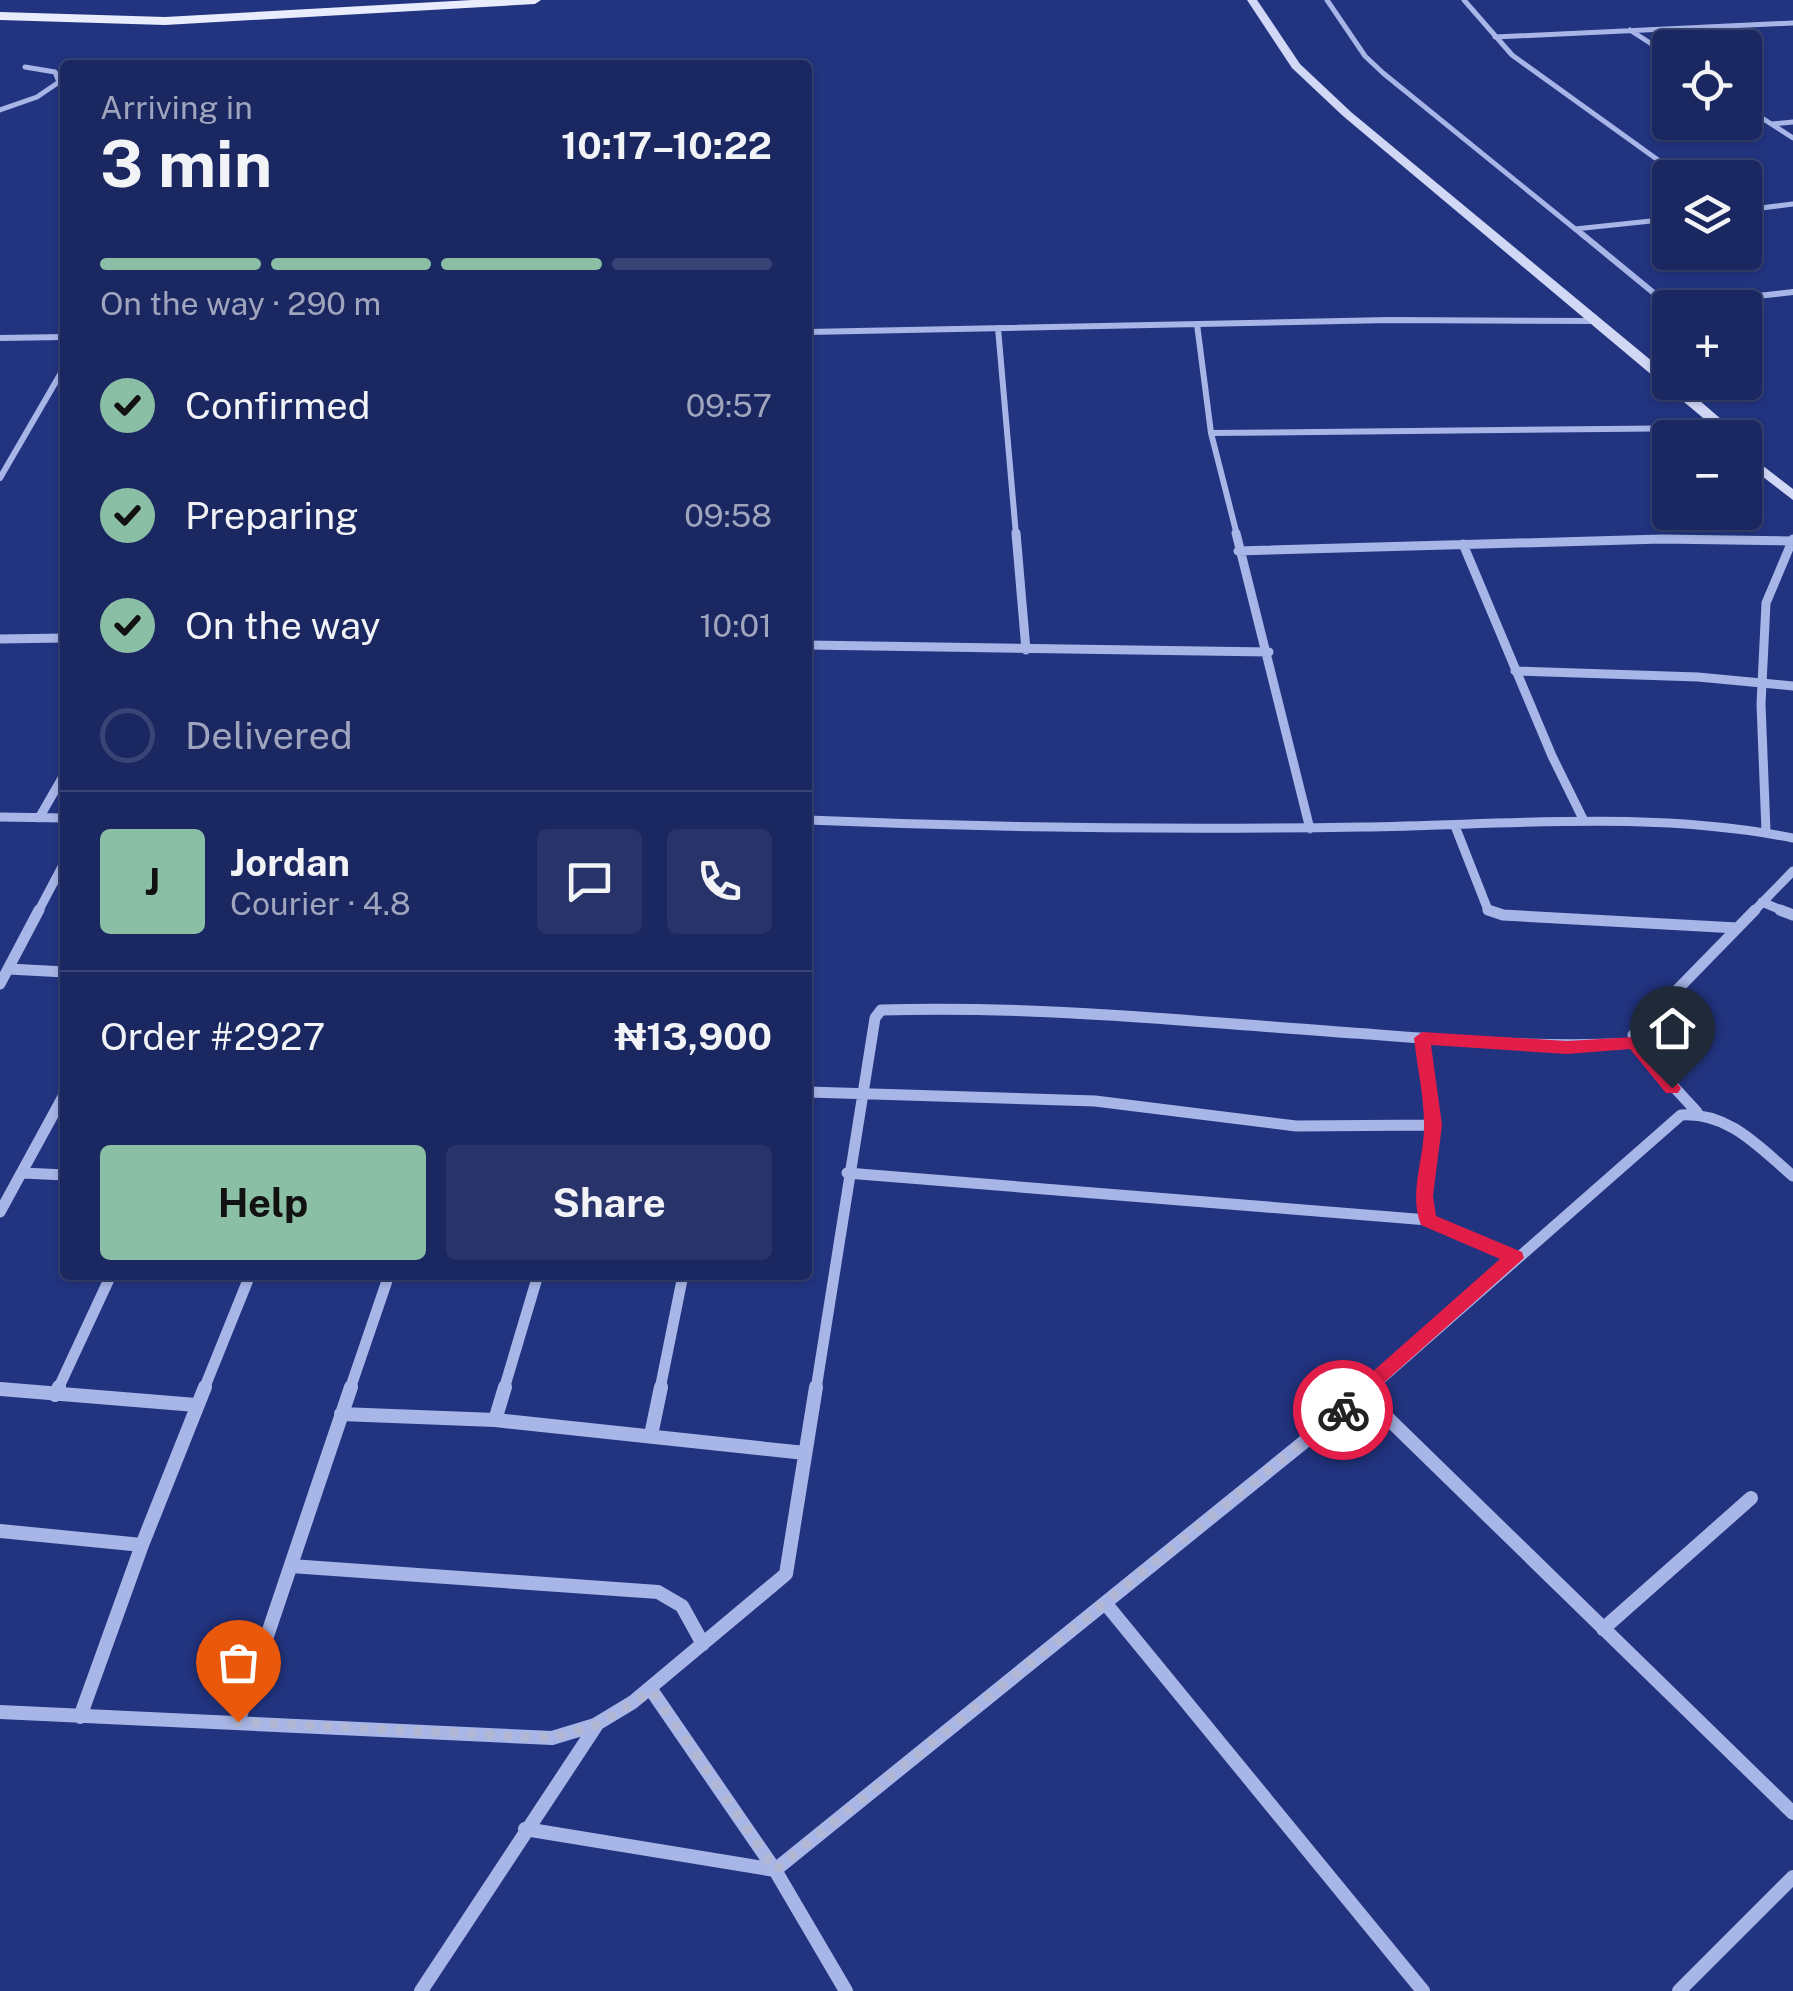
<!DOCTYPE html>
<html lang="en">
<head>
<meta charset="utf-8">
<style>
  :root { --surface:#1a2760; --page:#273369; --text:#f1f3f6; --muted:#9fa5bd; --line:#384475; --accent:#8abfa5 }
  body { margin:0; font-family:"Public Sans",sans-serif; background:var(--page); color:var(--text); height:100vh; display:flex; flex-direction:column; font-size:38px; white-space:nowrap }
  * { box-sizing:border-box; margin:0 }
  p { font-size:32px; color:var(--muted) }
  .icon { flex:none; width:55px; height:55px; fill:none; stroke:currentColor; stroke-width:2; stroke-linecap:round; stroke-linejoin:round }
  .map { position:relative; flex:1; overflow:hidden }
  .side { position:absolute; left:60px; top:60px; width:752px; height:1220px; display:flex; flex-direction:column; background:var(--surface); border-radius:10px; box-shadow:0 2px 8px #0004,0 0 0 2px var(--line) }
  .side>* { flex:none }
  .tools { position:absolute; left:1652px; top:30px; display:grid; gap:20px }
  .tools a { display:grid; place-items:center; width:110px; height:110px; border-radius:10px; background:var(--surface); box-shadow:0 2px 8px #0004,0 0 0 2px var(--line); font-size:50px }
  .pin { position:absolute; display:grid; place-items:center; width:85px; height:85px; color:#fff; margin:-102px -42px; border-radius:50% 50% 50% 0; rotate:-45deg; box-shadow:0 0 10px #0007 }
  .pin .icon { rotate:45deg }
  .courier { position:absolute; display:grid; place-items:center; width:100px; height:100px; margin:-50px; border:8px solid #e11d48; border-radius:50%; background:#fff; color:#222; box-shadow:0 2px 12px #0007 }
  .overview em { font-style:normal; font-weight:700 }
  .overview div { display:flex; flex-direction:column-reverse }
  .overview { display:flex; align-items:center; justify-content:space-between; height:170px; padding:0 40px }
  h1 { font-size:65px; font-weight:700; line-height:75px }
  .bar { display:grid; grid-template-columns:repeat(4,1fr); gap:15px 10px; align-content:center; height:120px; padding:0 40px }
  .bar i { height:12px; border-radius:8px; background:var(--line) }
  .bar .selected { background:var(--accent) }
  .bar p { grid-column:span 4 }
  .line { display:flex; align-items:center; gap:25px; padding:0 40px; border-top:2px solid var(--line) }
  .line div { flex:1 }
  .round { display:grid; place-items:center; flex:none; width:105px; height:105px; border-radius:10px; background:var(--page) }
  ol { padding:0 40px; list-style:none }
  li { display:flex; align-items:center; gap:30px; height:110px }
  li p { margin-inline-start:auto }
  li .icon { padding:10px; border-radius:50%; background:var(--accent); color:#111; stroke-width:4 }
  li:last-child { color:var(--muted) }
  li i { width:55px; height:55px; border:5px solid var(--line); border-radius:50% }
  .cta { display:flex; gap:20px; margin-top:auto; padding:20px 40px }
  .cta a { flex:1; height:115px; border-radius:10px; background:var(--accent); color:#111; font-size:40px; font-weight:700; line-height:115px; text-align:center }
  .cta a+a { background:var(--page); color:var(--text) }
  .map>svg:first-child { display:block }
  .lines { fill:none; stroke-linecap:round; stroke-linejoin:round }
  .minor-far4 { stroke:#a7b5e7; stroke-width:5 }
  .minor-far3 { stroke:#a7b5e7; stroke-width:6 }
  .minor-far2 { stroke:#a7b5e7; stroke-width:9 }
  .minor-far1 { stroke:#a7b5e7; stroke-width:11 }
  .minor { stroke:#a7b5e7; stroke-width:14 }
  .secondary { fill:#d1d8f6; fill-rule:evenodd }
  .primary { fill:#e9ecfd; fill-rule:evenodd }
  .route { fill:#e11d48 }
  .done { stroke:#b2b8d3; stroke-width:10; stroke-dasharray:0 18 }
</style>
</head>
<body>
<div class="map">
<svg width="1793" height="1991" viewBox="0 0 1793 1991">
  <rect width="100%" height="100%" fill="#223480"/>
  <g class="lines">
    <path class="minor-far4" d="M1327,0L1365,56L1383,73L1585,237
      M1464,0L1512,55L1683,178
      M1630,30L1670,56
      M1495,37L1793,23
      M1745,107L1793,138
      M0,110L37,97L59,82L55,72L25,67
      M1772,124L1793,122
      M1745,210L1793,204
      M1575,229L1670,219"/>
    <path class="minor-far3" d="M1582,234L1666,303L1678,305L1793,292
      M1197,324L1211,433L1237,535
      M998,328L1016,535
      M808,332L1389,320L1593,321
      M0,338L65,337
      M1211,433L1711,428
      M0,478L65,366"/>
    <path class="minor-far2" d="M1016,533L1026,650
      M1236,533L1310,829
      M1463,544L1552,756L1584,821
      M1238,551L1662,539L1791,541
      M0,639L65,638
      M808,645L1269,652
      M1515,671L1698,677L1793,686
      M0,817L65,818
      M39,818L65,773
      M808,820C993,828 1177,830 1362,827C1507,825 1649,810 1793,838
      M1455,826L1488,910L1494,912
      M1766,831L1761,704L1766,603L1793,539
      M1762,902L1786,912
      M38,912L65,861
      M1753,912L1793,871"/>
    <path class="minor-far1" d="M1488,910L1503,915L1737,928
      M1780,910L1793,915
      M9,969L65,972
      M0,984L39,910
      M1422,1039L1433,1125L1424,1196L1428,1220
      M808,1092L1095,1101L1296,1126L1433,1125
      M1697,1112L1640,1050L1633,1035L1755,910
      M23,1173L65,1175
      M847,1173L1428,1220L1515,1257
      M0,1212L65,1093
      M58,1389L111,1275
      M204,1389L250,1275
      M350,1389L389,1275
      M504,1389L538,1275
      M660,1389L683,1275
      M816,1389L875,1018L881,1010C1044,1005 1206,1023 1368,1034C1457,1041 1545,1048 1634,1043
      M1369,1389L1681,1115C1729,1112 1759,1147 1793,1176"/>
    <path class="minor" d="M0,1389L196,1405
      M1363,1394L1793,1813
      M55,1395L59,1387
      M341,1414L495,1420L805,1453
      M495,1420L505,1387
      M651,1435L661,1387
      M0,1531L142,1545
      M291,1566L658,1592L682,1606L703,1644
      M1106,1604L1423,1991
      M1603,1629L1751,1498
      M652,1691L775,1870L846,1991
      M0,1712L552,1738L595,1725L633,1702L786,1574L816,1387
      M80,1717L142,1545L205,1387
      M238,1722L351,1387
      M525,1829L775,1870L1372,1387
      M421,1991L596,1726
      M1679,1991L1793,1877"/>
    <path class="secondary" d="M1247,0H1257L1300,64L1351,112L1670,376V382H1678L1743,438H1727L1343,116L1292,68Z
      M1745,452L1793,489V500L1745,463Z"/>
    <path class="primary" d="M472,0H541L535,4L165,25L0,20V12L165,17Z"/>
  </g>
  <path class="route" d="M1422,1032L1567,1041L1634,1037L1640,1038L1681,1088L1678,1093H1666L1630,1049L1567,1054L1431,1045L1442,1125L1433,1196L1436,1216L1522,1252L1524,1258L1343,1419L1333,1410L1336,1404L1500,1259L1421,1225C1408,1192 1425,1158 1424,1124C1424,1096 1417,1066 1414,1038Z"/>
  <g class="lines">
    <path class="done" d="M238,1722L552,1738L597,1725L652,1691L775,1870L1343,1410"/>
  </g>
</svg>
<div class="tools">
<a><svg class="icon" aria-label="locate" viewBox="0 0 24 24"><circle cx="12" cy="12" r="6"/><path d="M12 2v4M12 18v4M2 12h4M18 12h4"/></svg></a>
<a><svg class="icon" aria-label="layers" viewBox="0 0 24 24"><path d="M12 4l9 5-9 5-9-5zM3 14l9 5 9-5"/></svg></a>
<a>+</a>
<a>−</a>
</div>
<div class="pin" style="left:238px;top:1722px;background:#ea580c"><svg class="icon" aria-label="bag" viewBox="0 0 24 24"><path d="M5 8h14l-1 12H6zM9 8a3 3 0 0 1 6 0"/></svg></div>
<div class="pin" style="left:1672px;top:1088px;background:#1f2937"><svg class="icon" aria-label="home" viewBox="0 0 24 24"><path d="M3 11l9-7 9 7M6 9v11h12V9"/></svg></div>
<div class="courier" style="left:1343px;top:1410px"><svg class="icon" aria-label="bike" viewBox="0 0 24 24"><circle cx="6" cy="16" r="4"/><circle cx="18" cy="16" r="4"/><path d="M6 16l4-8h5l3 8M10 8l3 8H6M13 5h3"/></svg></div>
<section class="side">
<div class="overview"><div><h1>3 min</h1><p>Arriving in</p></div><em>10:17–10:22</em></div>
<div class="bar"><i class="selected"></i><i class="selected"></i><i class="selected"></i><i></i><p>On the way · 290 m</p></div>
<ol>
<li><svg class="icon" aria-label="check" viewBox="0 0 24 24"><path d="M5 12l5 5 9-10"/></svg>Confirmed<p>09:57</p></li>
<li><svg class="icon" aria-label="check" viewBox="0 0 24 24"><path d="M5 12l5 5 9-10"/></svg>Preparing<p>09:58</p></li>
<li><svg class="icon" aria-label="check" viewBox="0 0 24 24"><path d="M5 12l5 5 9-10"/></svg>On the way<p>10:01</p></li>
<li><i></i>Delivered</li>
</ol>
<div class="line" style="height:180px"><b class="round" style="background:var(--accent);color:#111">J</b><div><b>Jordan</b><p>Courier · 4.8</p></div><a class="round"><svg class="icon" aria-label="chat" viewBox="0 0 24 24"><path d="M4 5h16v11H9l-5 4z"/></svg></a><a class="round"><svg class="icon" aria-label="phone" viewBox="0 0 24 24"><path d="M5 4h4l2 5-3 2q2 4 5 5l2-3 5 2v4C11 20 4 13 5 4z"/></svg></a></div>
<div class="line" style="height:130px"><div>Order #2927</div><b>₦13,900</b></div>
<div class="cta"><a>Help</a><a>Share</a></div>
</section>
</div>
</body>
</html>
